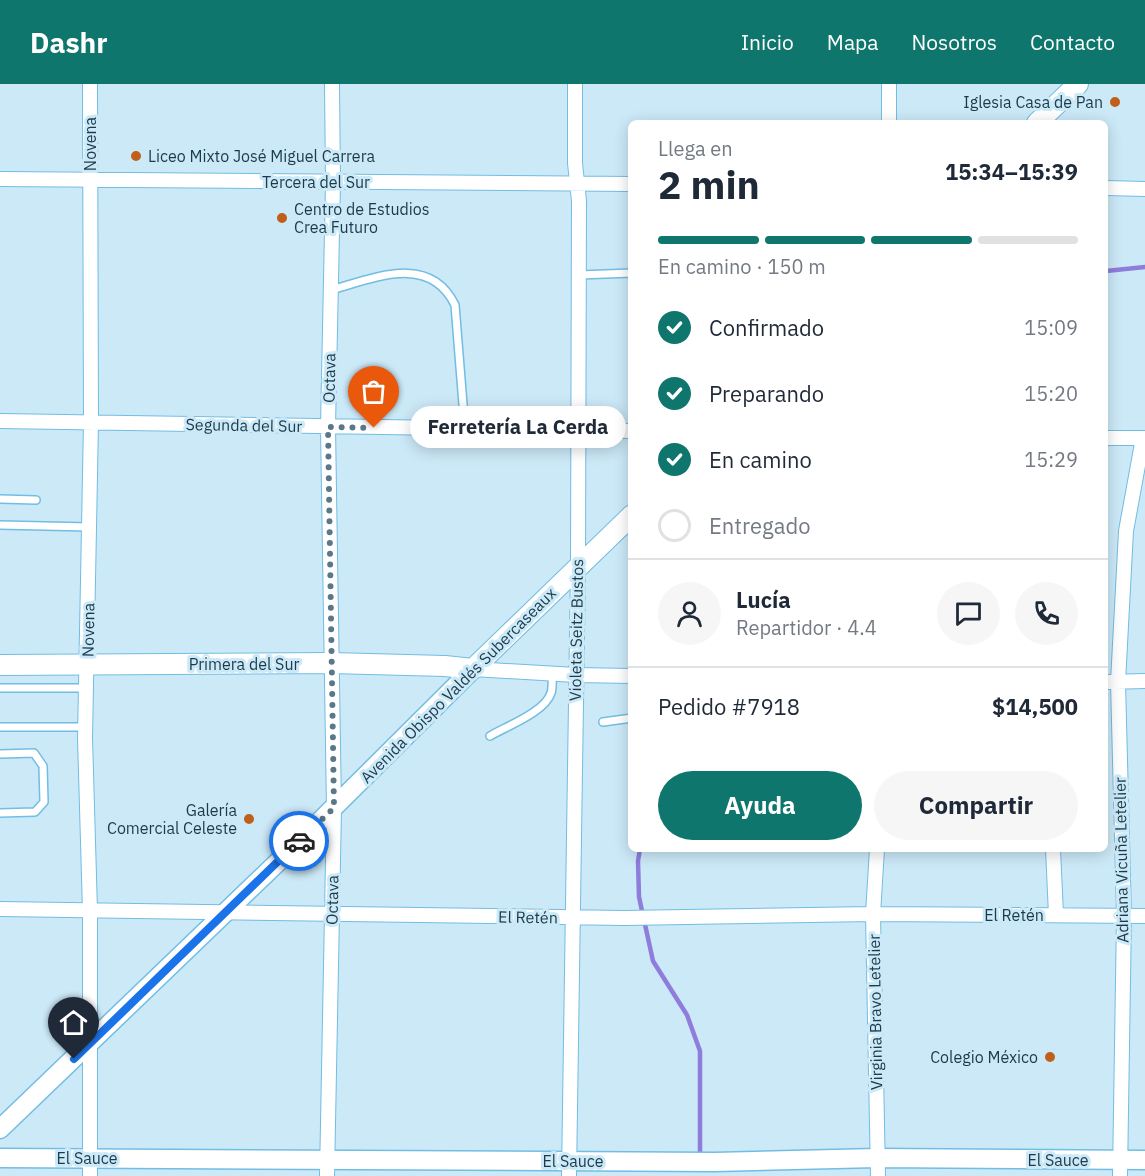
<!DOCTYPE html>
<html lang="es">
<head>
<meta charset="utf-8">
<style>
  :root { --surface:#fff; --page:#f6f6f7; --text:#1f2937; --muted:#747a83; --line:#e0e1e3; --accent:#0f766e }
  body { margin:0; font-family:"IBM Plex Sans",sans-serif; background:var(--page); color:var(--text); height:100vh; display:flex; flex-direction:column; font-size:22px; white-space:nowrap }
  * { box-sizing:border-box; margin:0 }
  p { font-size:20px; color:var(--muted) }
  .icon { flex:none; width:33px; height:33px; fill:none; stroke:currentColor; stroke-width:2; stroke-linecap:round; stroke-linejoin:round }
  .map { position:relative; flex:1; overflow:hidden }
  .side { position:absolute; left:628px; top:36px; width:480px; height:732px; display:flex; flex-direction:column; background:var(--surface); border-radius:9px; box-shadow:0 3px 15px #0003 }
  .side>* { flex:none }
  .pin { position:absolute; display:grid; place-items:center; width:51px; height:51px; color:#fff; margin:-62px -26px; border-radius:50% 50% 50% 0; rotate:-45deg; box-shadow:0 0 6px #0007 }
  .pin .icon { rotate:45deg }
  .courier { position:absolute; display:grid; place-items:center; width:60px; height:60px; margin:-30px; border:4px solid #1a73e8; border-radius:50%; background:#fff; color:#222; box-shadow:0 2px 8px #0007 }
  .bubble { position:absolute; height:42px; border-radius:21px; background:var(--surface); box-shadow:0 3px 15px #0003; font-size:20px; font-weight:800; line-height:42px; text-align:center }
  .head em { font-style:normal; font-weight:800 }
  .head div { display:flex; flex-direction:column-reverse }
  .head { display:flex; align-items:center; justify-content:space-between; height:102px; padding:0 30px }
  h1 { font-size:39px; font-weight:800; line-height:45px }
  .bar { display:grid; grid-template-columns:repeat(4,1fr); gap:9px 6px; align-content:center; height:72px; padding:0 30px }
  .bar i { height:8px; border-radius:4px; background:var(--line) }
  .bar .selected { background:var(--accent) }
  .bar p { grid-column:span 4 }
  .line { display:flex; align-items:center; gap:15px; padding:0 30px; border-top:2px solid var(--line) }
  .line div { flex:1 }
  .round { display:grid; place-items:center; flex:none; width:63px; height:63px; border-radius:32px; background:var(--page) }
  ol { padding:0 30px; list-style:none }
  li { display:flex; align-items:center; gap:18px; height:66px }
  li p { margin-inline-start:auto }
  li .icon { padding:6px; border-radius:50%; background:var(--accent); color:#fff; stroke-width:4 }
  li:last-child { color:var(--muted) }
  li i { width:33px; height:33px; border:3px solid var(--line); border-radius:50% }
  .button { display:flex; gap:12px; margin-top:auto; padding:12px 30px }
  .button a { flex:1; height:69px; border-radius:36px; background:var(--accent); color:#fff; font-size:24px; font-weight:800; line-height:69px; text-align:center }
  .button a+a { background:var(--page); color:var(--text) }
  header { display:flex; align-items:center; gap:36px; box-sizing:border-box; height:84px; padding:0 30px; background:var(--accent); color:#fff }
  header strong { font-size:28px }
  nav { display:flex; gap:33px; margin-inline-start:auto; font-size:21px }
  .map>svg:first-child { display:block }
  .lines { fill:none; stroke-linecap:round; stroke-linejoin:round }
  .stream { stroke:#8f7ddb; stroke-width:4.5 }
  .service-casing { stroke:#72bde2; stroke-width:10 }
  .minor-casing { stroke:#72bde2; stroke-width:16 }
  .tertiary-casing { stroke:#72bde2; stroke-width:21 }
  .secondary-casing { stroke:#72bde2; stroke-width:22 }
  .service { stroke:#fff; stroke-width:7 }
  .minor { stroke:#fff; stroke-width:14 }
  .tertiary { stroke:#fff; stroke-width:18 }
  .secondary { stroke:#fff; stroke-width:20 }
  .done { stroke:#5a7887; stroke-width:6; stroke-dasharray:0 10.8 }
  .route { stroke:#1a73e8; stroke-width:8 }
  .poi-dot { fill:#bf5f1a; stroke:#cce9f8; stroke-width:2 }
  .labels { text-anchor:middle; stroke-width:6; stroke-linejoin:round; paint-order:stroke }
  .poi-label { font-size:16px; fill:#1c3b4a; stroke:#cce9f8; text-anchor:end }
  .street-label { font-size:16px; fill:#1c3b4a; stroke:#cce9f8 }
</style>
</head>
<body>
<header>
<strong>Dashr</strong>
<nav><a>Inicio</a><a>Mapa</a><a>Nosotros</a><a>Contacto</a></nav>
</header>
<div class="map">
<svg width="1145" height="1092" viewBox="0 0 1145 1092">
  <rect width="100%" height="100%" fill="#cce9f8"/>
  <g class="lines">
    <path class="stream" d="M1106,187L1145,183
      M640,765L638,777L639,813L653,877L687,931L700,967V1074"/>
    <defs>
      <path id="service" d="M579,191L632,189
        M331,206C374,194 430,169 455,221L465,345
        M0,415L36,416
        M0,441L89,443
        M0,604H87
        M603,638L632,634
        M0,643H86
        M490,652C507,642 545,628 551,609C553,603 552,596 552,590
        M0,670L34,669L43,682L44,718L35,728L0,729"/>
      <path id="minor" d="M889,0V39
        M0,95L632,100
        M1106,104L1145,105
        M0,337L632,347
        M1106,354H1145
        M473,585L576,591L632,592
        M1106,598L1145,597
        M877,765L873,830L878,1092
        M1053,765L1056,831
        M0,825L624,834L873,830L1145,832
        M90,1092V827L85,654L91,338L90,0
        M327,1092L334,724L328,343L333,98L332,0
        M569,1092L578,483L579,117L575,79V0
        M1120,1092L1124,832L1118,598L1126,447L1143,354"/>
      <path id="tertiary" d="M0,1045L306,751L473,585
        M0,1074L715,1078L877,1074L1145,1076"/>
      <path id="secondary" d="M1037,39L1078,0
        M0,581L331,579L445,582L473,585L632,431"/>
    </defs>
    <use href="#service" class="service-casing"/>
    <use href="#minor" class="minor-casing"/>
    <use href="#tertiary" class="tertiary-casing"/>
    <use href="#secondary" class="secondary-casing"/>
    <use href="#service" class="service"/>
    <use href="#minor" class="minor"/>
    <use href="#tertiary" class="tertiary"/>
    <use href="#secondary" class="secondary"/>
  </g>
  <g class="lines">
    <path class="done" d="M299,757L334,724L328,343L374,344"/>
    <path class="route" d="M74,975L299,757"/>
  </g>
  <g class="poi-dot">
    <circle cx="1115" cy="18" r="6"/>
    <circle cx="136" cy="72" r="6"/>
    <circle cx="282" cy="134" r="6"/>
    <circle cx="249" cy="735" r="6"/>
    <circle cx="1050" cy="973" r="6"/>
  </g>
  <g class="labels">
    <g class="poi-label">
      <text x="1103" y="24">Iglesia Casa de Pan</text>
      <text x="148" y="78" text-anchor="start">Liceo Mixto José Miguel Carrera</text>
      <text x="294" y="131" text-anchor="start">Centro de Estudios<tspan x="294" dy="18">Crea Futuro</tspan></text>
      <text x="237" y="732">Galería<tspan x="237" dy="18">Comercial Celeste</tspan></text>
      <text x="1038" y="979">Colegio México</text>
    </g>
    <g class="street-label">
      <text transform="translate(90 60) rotate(-90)" y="6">Novena</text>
      <text x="316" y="104">Tercera del Sur</text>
      <text transform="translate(329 294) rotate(-89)" y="6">Octava</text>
      <text transform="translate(244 341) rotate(1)" y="6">Segunda del Sur</text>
      <text transform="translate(88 546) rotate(-89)" y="6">Novena</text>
      <text transform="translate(576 546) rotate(-89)" y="6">Violeta Seitz Bustos</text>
      <text x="244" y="586">Primera del Sur</text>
      <text transform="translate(458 601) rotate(-45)" y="6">Avenida Obispo Valdés Subercaseaux</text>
      <text transform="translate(1121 776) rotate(-91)" y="6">Adriana Vicuña Letelier</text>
      <text transform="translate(332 816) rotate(-89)" y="6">Octava</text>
      <text x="1014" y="837">El Retén</text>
      <text transform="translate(528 833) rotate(1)" y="6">El Retén</text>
      <text transform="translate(875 928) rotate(-91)" y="6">Virginia Bravo Letelier</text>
      <text x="87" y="1080">El Sauce</text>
      <text x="1058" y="1082">El Sauce</text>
      <text x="573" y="1083">El Sauce</text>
    </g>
  </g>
</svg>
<div class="pin" style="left:374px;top:344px;background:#ea580c"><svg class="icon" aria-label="bag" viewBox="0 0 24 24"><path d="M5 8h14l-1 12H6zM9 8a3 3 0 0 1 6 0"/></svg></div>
<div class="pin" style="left:74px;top:975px;background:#1f2937"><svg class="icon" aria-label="home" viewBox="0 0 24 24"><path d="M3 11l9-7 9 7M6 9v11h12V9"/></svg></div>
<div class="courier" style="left:299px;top:757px"><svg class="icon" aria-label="car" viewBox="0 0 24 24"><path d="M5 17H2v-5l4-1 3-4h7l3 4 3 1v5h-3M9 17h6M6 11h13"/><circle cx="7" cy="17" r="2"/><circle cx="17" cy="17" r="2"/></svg></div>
<div class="bubble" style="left:410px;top:322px;width:216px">Ferretería La Cerda</div>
<section class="side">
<div class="head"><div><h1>2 min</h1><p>Llega en</p></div><em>15:34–15:39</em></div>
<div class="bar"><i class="selected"></i><i class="selected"></i><i class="selected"></i><i></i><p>En camino · 150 m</p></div>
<ol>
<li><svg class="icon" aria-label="check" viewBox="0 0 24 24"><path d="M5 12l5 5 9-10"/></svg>Confirmado<p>15:09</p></li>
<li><svg class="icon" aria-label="check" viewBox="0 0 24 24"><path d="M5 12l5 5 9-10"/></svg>Preparando<p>15:20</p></li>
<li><svg class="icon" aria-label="check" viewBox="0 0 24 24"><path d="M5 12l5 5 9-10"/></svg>En camino<p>15:29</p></li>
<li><i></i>Entregado</li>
</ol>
<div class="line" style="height:108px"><a class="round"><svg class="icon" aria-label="person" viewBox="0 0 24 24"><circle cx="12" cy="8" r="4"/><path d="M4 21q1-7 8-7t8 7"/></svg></a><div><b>Lucía</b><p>Repartidor · 4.4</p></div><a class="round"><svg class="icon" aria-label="chat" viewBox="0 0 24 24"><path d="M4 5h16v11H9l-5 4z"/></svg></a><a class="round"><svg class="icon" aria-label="phone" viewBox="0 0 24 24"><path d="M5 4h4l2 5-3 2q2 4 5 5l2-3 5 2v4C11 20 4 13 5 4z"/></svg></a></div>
<div class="line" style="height:78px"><div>Pedido #7918</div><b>$14,500</b></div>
<div class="button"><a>Ayuda</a><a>Compartir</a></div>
</section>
</div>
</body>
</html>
